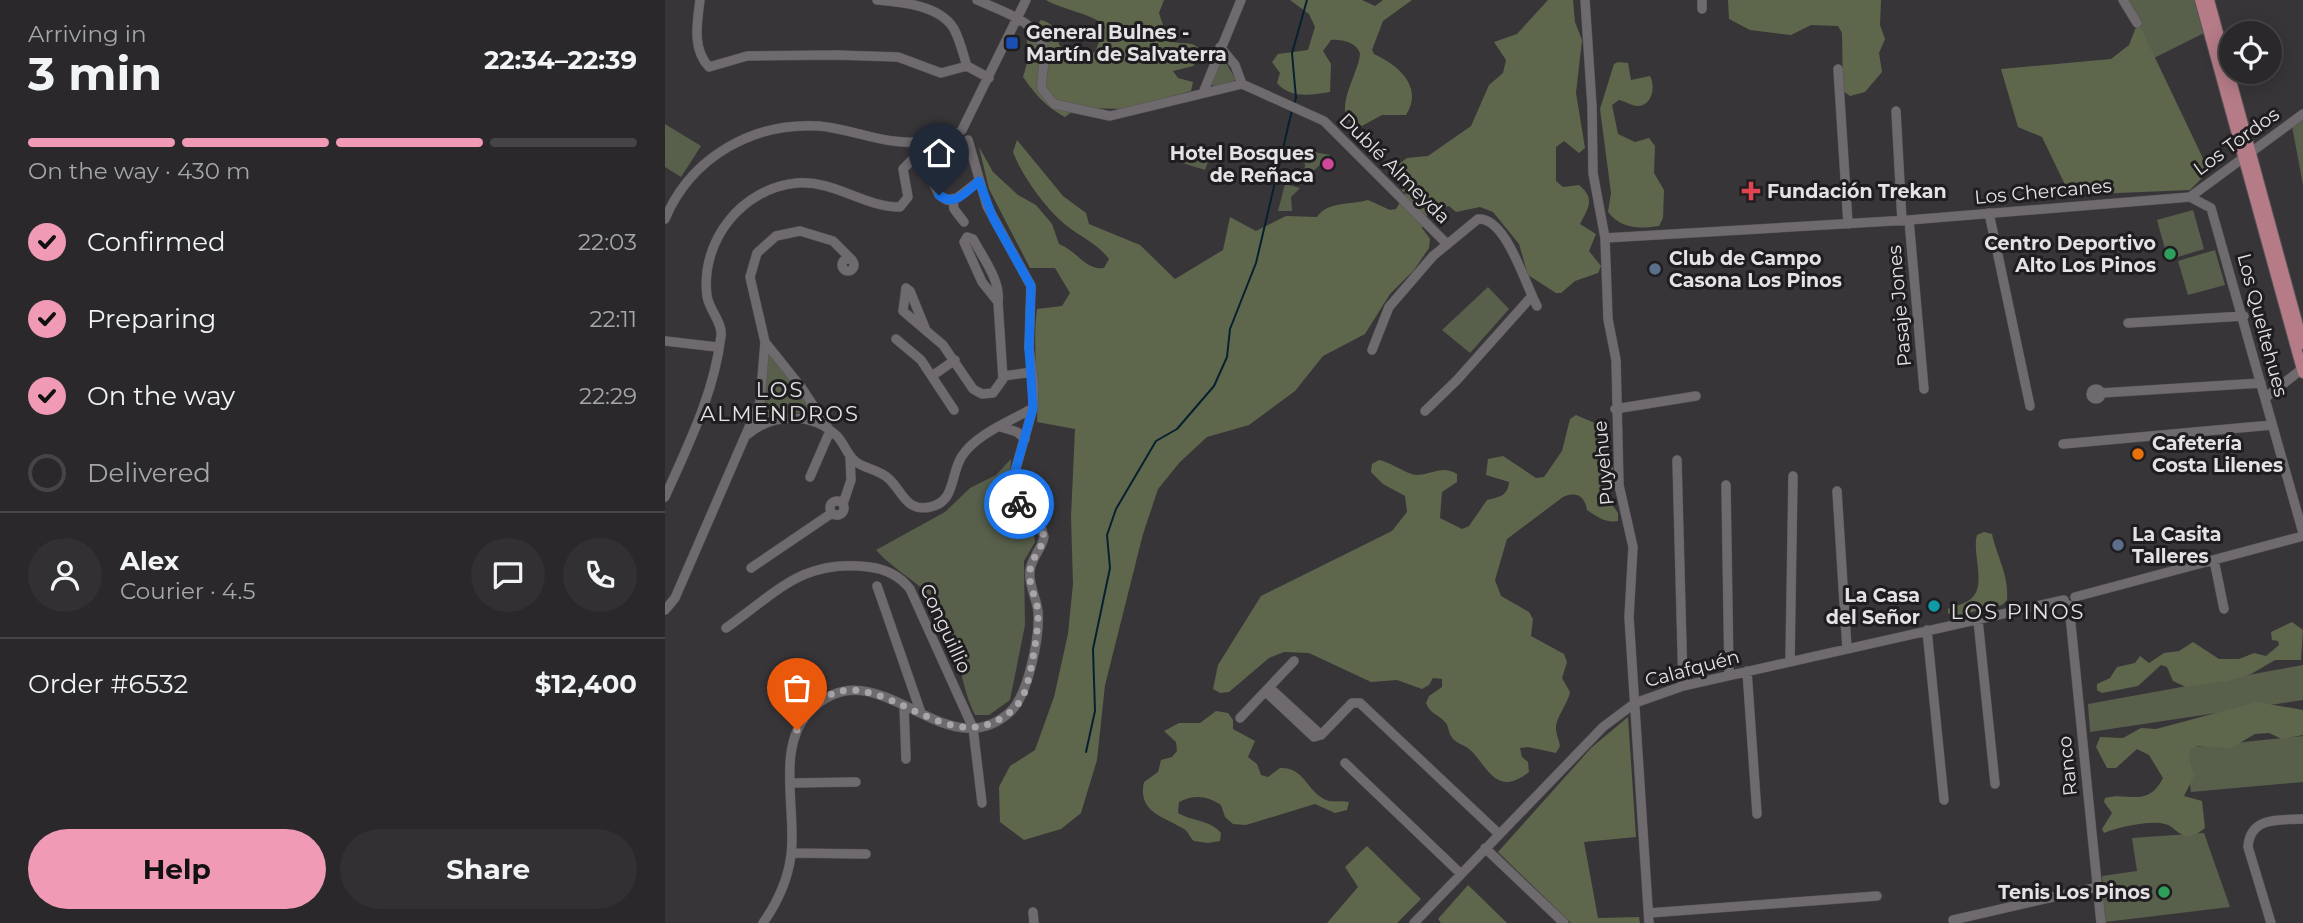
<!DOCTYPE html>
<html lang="en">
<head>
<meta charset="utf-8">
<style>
  :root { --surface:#2a282b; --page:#323033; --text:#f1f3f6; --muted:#a5a6a9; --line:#464447; --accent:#f09ab6 }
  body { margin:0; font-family:Montserrat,sans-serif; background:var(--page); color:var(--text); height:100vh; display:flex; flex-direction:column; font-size:26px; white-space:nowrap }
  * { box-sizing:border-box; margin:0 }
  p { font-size:23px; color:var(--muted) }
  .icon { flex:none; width:38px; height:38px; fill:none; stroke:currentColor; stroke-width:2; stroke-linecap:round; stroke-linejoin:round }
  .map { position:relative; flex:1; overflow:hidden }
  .drawer { display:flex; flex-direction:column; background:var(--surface); width:665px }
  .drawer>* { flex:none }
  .controls { position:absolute; left:1554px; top:21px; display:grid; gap:14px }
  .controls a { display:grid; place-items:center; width:63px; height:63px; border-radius:50%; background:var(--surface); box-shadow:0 4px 18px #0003,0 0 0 2px var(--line); font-size:35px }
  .pin { position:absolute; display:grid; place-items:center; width:60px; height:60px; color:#fff; margin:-72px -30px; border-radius:50% 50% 50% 0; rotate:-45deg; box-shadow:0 0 7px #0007 }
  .pin .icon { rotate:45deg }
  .courier { position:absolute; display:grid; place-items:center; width:70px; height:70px; margin:-35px; border:5px solid #1a73e8; border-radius:50%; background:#fff; color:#222; box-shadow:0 2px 9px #0007 }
  .summary em { font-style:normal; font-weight:700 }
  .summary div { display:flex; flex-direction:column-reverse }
  .summary { display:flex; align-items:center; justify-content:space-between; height:119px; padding:0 28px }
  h1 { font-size:46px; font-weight:700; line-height:52px }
  .bar { display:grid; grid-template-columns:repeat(4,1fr); gap:10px 7px; align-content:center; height:84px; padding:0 28px }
  .bar i { height:9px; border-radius:5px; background:var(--line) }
  .bar .selected { background:var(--accent) }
  .bar p { grid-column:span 4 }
  .line { display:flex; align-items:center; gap:18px; padding:0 28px; border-top:2px solid var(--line) }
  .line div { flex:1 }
  .round { display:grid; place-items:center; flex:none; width:74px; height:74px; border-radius:37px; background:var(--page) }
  ol { padding:0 28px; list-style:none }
  li { display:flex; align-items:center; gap:21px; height:77px }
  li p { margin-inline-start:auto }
  li .icon { padding:7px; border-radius:50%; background:var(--accent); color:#111; stroke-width:4 }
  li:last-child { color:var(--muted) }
  li i { width:38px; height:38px; border:4px solid var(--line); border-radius:50% }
  .cta { display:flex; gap:14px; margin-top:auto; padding:14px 28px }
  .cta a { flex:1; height:80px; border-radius:42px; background:var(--accent); color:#111; font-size:28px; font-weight:700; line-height:80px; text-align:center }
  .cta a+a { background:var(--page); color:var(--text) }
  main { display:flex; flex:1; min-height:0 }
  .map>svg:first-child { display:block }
  .green { fill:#58604c }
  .forest { fill:#5e674c }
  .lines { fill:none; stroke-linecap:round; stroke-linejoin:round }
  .stream { stroke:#072030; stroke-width:2 }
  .minor-casing { stroke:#575457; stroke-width:10 }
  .major-casing { stroke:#575457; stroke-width:12 }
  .minor { stroke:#6e6a6e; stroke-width:9 }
  .major { stroke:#b57b87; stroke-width:10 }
  .done { stroke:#a8a5a8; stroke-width:7; stroke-dasharray:0 12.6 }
  .route { stroke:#1a73e8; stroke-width:9 }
  .transit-dot { fill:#1a4fb4; stroke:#1f1d1f; stroke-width:2.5 }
  .hotel-dot { fill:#d1479c; stroke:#1f1d1f; stroke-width:2.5 }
  .health-dot { fill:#e0444e; stroke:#1f1d1f; stroke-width:2.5 }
  .leisure-dot { fill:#2e9e5b; stroke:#1f1d1f; stroke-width:2.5 }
  .service-dot { fill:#5c6f8a; stroke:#1f1d1f; stroke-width:2.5 }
  .food-dot { fill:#e8710a; stroke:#1f1d1f; stroke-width:2.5 }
  .culture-dot { fill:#0f9aa8; stroke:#1f1d1f; stroke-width:2.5 }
  .labels { text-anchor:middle; stroke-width:6; stroke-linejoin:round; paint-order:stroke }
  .poi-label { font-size:19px; font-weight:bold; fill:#e4e2e4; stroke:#1f1d1f; text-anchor:start }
  .street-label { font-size:19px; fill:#e4e2e4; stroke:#1f1d1f }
  .neighbourhood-label { font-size:21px; letter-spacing:2px; fill:#e4e2e4; stroke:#1f1d1f }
</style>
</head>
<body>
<main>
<section class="drawer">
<div class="summary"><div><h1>3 min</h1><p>Arriving in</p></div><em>22:34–22:39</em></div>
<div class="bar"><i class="selected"></i><i class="selected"></i><i class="selected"></i><i></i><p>On the way · 430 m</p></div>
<ol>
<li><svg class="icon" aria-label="check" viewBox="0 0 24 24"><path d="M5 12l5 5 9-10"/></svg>Confirmed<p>22:03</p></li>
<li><svg class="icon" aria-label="check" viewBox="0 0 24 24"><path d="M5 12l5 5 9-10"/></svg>Preparing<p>22:11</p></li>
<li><svg class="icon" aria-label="check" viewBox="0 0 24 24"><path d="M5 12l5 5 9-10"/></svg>On the way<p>22:29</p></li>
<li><i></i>Delivered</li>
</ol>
<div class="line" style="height:126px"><a class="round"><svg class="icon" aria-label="person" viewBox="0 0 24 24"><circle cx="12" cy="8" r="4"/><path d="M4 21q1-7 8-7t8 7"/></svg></a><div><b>Alex</b><p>Courier · 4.5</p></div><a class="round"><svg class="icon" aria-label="chat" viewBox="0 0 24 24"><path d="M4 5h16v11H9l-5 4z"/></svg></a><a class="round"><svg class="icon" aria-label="phone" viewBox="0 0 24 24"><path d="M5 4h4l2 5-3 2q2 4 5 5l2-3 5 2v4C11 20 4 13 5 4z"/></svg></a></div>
<div class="line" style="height:91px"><div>Order #6532</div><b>$12,400</b></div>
<div class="cta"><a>Help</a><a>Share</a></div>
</section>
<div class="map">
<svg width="1638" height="923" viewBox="0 0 1638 923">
  <rect width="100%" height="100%" fill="#383539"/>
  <path class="green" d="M1461,0H1530L1539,33L1489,58Z
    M556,54L571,80L550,87L545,83Z
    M1638,119V185L1627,126Z
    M0,124L36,146L16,177L0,167Z
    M520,145L546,153L540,170L514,162Z
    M639,150L665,155C655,164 642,181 629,180L640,167Z
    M620,184L635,188L626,197L627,211H613Z
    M1528,210L1539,249L1503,260L1492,220Z
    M1550,250L1560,285L1523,295L1513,261Z
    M823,287L844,309L805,353L777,330Z
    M101,348L144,402L151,417C130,409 109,412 91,424L98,395Z
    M346,459L344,495L351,513L369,535L370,542L359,561L360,625L345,700L324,715H310C294,683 294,644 279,615C263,585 232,574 211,550L280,512L305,488L331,475Z
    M1638,665V700L1425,732L1423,704Z
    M1638,736V782L1526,792L1520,748Z
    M1539,833L1565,907L1440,922L1437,876L1472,871L1467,838Z"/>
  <path class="forest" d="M381,0H499L494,13L503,40C517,47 531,37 537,55L528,66L508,71L513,78L528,82L526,91L461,109L412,108L400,117C380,106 371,95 358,77L365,53L361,37L376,20C393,25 389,32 395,46C407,57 416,56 430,52L440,27C431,14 397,10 381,0Z
    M625,0H697L710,6L718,0H747L718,21L707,50L709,54C733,65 759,87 741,115H717L695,127L682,120C674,99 693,74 695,54C693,43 676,39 666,40L658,51L666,64L665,92C646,95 626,99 612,83L615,73L607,62L613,54L643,50L650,27L644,14Z
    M883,0H908L910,22L917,40L911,93L920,148L914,153L899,141L891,147V181L898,187L914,185C931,199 923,208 915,224L931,234L924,251L936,266L933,273L910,281L896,293H891L863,275L854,244L828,212L815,207L791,212L784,206L764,210L757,228L765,239L764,248L749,270L725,294L700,334L658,356L630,391L584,425L542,437L515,462L493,489L478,534L440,685L432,760L416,813L396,829L359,840L335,822L334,787L345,766L370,750L389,697L403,634L408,584L406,517L410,429L372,422C374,384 367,347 372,309L397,306L405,293L390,268H365L324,189L314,147L328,172L353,195L371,205L387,224L394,244C411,250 421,271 439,268L444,259C433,244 416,237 402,226C381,209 357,176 348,152L352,140L398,196L421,213L424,224L475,245L510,279L558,250L565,217L591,231L621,216L652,217C662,201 687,205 703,200L725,210L731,209L741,193L737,191L734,164L742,158L763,156L806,126L824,85L838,73L841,60L829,42L852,34Z
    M1063,0H1216L1215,25L1220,39L1214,53L1217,72L1200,92L1185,96L1178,91L1177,33L1173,26L1146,25L1126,35L1085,30L1064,19Z
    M1473,22L1544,171L1525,190L1405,195L1377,137L1353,127L1336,69L1446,59L1464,45Z
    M953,62L963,63L966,80L985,76C991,87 987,107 971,106C965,105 960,101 954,100L947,105L953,134L970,142L984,138L990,146L989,173L999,190L998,218L994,226C975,229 956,229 943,212L946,193L935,109L949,64Z
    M911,415L932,424L942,436L943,453L948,468L944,500L953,513V521C941,523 932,517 922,510C920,496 911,491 898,497L842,539L830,580L836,596L864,612L868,619L866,636L899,654L902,662L897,678L905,692C903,704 890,718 891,729C891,734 894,740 895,746L891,753L863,747L855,748L857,757L863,762L864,772C830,799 822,764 804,749C798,744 791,744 786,736C783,731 784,726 780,722C773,714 765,714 761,703L764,696L777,687V679L768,678L764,685L757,689L732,680L706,682L644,653L619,652L604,658L564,692L555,693L548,689L553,665L596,596L727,531L742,512L740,496L718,484L706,472L707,464L714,460C726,462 742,475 753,475C768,474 777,465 792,474V482L777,492L775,518L797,529L804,526L822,500C834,497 843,496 844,482L821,475L823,459L838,456L871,478L879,477L897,451L905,419Z
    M1319,532L1327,534C1332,558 1344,574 1342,600L1337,605L1289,616L1283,613V609C1289,605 1293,606 1299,603C1326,593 1306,555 1312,535Z
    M1627,622L1638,630L1636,660H1610L1586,674L1563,681L1521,687L1508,681L1502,667L1496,665L1473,686L1437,693L1432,690V684L1445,678L1452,667L1470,663L1475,656L1484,663L1499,653L1514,651L1528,642L1554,659H1574L1589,653L1601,656L1614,645L1613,641L1607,640L1606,632Z
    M1592,702L1638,710V735L1617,739L1604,733L1590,734L1566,748L1534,746L1525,749L1524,758L1529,776L1519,796L1537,801L1540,828C1517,847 1513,827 1500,824C1484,820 1455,827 1439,833L1437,829L1447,813L1439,802L1440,798C1463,791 1482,809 1498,778L1484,755L1472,749L1451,768H1442L1431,747L1435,737L1458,738L1476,728L1491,729Z
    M551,711L563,713L568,720V729L590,741L583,757L592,764L596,775L603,777L615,768C640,767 641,791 661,800C669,803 677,800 684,802L682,810L670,813L650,804L581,825L568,824L560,817L556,805C542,796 530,794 514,802L513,813C528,822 544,819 556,833L555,841L543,843L529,841C524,837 524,832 519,829C499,817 472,812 479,782L493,772L496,760L507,757L512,751L511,742L499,731L514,723H535Z
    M963,717L971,837L919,842L933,918L974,917L975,923H906L833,852L926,748Z
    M702,846L756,899L732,923H662L693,887L680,867Z
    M803,885L842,923H776L773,919Z"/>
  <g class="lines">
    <path class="stream" d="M629,105L631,98L627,53L642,0
      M421,752L430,711L428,649L445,568L442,535L451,509L491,441L512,429L549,386L562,357L565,329L591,263L627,110"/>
    <defs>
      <path id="minor" d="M35,0C32,23 27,49 44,67L82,56L171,55L233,57L276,73L302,66
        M212,0C236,2 275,5 289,29C295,40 298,54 302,66L324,78
        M312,0C336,11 374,21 379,51C381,64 375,77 377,89L389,104L445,116L577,84L659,121L781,243
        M920,0L927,106L928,173L940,238L943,319L951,360L954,485L968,547L964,617L984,923
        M1037,0V9
        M1458,0L1472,23
        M555,47L570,65L577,84
        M1173,69L1183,224
        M538,93L576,0
        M1231,111L1237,221
        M297,130L361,0
        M274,139L291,133
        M1525,197L1546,208L1638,533
        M1525,197L1638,114
        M288,200L289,209L299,222
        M1324,213L1365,406
        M0,219C26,157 88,122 154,126C179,128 203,138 228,141C249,144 270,141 291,142
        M1244,220L1259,389
        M302,237L308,239C318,258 336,281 333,302L317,282L299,242Z
        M940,238L1244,220L1525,197
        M177 265a6 6 0 1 1 12 0a6 6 0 1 1-12 0Z
        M1463,323L1579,316
        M260,328L245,291L241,288L238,311L278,345L308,389L317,394L328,393L338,379L333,302
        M231,339L256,360L289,410
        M0,341L52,347
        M100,342L136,387L165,431L145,477
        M707,350L724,307L768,256L813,219C841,217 860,284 872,306
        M267,376L290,360
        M339,376L367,372
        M1426 394a5 5 0 1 1 10 0a5 5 0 1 1-10 0Z
        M1436,393L1596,383
        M1600,398L1637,369
        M950,409L1031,396
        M760,411L792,380L867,296
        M336,427L352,432L360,439
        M83,434C109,413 147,412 172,436C179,443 182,455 191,462C201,469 215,470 224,479C238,492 241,512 265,507C291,502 285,474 297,456C311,434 346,421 368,408
        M1398,444L1607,425
        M1012,460L1018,686
        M1061,485L1064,675
        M1172,491L1182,649
        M0,497C23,445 49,394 56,336C58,323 44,310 42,296C35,241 77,188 132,183C170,180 198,207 235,207L243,197L238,169L248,159L259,163L274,195L282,200L292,198L314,181
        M165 508a7 7 0 1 1 14 0a7 7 0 1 1-14 0Z
        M178,504L186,480L185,456
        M1549,560L1559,609
        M86,568L167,513
        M212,586L256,713
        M1410,597L1638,536
        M1404,605L1436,923
        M0,610L10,598L95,402L100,342L85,277L92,253L111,236L135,231L168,241L187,260
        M1313,620L1330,784
        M61,628C111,593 138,558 204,567C221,569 234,575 245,589L308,728L317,803
        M1262,630L1279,800
        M1125,661L1128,476
        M1082,671L1092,814
        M605,688L656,735
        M601,692L649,737L656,735L687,703H695L834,834
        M239,705L241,759
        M575,718L629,661
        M680,763L796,874
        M127,783L191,782
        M820,848L899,923
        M127,853L201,854
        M368,912L369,923
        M984,913L1212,896
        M1288,920L1432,887
        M98,923C112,903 123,880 126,855C132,810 110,747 145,711C211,642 279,772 345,712C363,696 375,636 373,612C372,599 363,584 365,571C366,558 377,549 379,537L375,523L355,505L349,486L351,468L368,408L369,386L364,348L366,286L322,206L303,140
        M749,923L938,727L970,703L1018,686L1399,600
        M1606,923L1583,847C1585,816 1615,820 1638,819"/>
      <path id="major" d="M1535,0L1638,373
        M1544,0L1638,344"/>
    </defs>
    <use href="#minor" class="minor-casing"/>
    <use href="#major" class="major-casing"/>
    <use href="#minor" class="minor"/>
    <use href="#major" class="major"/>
  </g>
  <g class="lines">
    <path class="done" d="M132,730C187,629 264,756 331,721C342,716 353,707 358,696C365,682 374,629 373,612C372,599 363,585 365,571C366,558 377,549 379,537L375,523L354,504"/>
    <path class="route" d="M274,195C289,208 302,191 314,181L328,218L366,286L364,348L368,408L351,468L349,486L354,504"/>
  </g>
  <rect class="transit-dot" x="340" y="36" width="14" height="14" rx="3.5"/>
  <circle class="hotel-dot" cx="663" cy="164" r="7"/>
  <path class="health-dot" d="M1082.5 180.5h7v7h7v7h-7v7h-7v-7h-7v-7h7z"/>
  <g class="leisure-dot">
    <circle cx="1505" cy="254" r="7"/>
    <circle cx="1499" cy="892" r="7"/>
  </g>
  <g class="service-dot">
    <circle cx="990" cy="269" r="7"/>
    <circle cx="1453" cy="545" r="7"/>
  </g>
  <circle class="food-dot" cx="1473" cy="454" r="7"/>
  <circle class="culture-dot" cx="1269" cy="606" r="7"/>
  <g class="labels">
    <g class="poi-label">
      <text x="361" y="39">General Bulnes -<tspan x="361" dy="22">Martín de Salvaterra</tspan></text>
      <text x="649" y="160" text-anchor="end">Hotel Bosques<tspan x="649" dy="22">de Reñaca</tspan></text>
      <text x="1102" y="198">Fundación Trekan</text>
      <text x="1491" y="250" text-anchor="end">Centro Deportivo<tspan x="1491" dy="22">Alto Los Pinos</tspan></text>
      <text x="1004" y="265">Club de Campo<tspan x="1004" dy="22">Casona Los Pinos</tspan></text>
      <text x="1487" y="450">Cafetería<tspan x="1487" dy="22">Costa Lilenes</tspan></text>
      <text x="1467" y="541">La Casita<tspan x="1467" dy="22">Talleres</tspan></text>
      <text x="1255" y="602" text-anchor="end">La Casa<tspan x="1255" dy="22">del Señor</tspan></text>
      <text x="1485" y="899" text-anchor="end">Tenis Los Pinos</text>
    </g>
    <g class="street-label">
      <text transform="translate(1571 141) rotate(-36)" y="7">Los Tordos</text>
      <text transform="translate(730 168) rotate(45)" y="7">Dublé Almeyda</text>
      <text transform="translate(1378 191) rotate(-5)" y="7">Los Chercanes</text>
      <text transform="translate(1234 306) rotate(-95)" y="7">Pasaje Jones</text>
      <text transform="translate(1598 325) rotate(75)" y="7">Los Queltehues</text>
      <text transform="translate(938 463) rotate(-95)" y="7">Puyehue</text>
      <text transform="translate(281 628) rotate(65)" y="7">Conguillio</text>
      <text transform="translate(1027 668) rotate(-15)" y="7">Calafquén</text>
      <text transform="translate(1402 766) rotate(-96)" y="7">Ranco</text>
    </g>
    <g class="neighbourhood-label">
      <text x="115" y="397">LOS<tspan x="115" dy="24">ALMENDROS</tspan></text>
      <text x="1353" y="619">LOS PINOS</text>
    </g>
  </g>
</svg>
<div class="controls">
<a><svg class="icon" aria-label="locate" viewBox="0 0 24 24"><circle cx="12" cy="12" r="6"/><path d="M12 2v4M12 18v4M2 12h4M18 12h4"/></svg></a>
</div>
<div class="pin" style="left:132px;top:730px;background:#ea580c"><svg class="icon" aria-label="bag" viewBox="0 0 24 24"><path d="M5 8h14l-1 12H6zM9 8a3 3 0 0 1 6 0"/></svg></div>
<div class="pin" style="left:274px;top:195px;background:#1f2937"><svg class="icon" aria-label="home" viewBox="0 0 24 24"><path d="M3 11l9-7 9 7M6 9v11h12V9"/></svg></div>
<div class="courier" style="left:354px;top:504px"><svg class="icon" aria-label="bike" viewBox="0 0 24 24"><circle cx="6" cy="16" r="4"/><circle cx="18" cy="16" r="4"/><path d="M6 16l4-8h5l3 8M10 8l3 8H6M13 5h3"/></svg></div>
</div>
</main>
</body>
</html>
